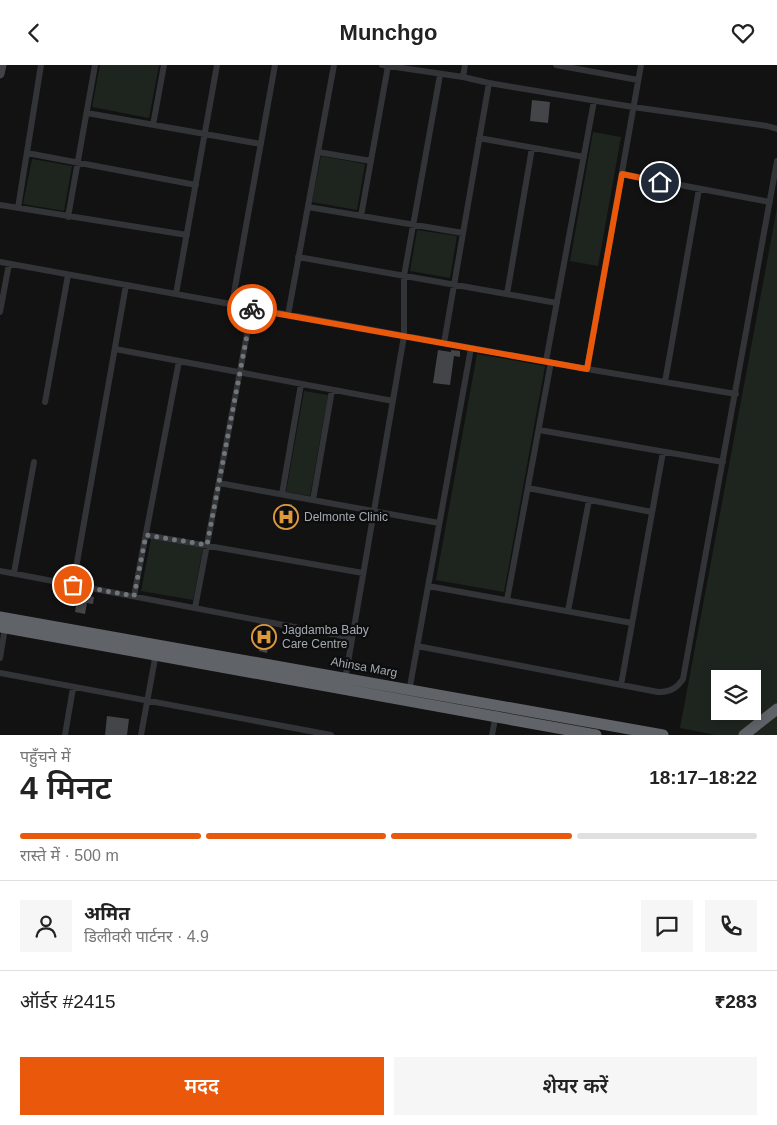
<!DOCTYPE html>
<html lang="hi">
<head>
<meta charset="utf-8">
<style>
  :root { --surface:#fff; --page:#f6f6f6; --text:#222; --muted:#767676; --line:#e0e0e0; --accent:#ea580c }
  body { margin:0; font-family:Arial,"Noto Sans Devanagari",sans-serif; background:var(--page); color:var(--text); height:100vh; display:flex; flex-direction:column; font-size:19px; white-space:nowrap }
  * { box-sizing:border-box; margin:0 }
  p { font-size:16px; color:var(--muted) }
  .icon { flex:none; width:28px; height:28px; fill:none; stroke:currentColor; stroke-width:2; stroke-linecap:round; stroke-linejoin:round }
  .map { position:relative; height:670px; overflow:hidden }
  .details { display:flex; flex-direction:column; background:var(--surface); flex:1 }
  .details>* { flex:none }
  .controls { position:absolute; left:711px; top:605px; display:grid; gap:10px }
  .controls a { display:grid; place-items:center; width:50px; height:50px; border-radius:0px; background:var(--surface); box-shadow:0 2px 12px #0003; font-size:25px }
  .pin { position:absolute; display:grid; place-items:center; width:42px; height:42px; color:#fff; margin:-21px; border:2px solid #fff; border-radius:50%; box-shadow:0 1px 5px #0007 }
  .courier { position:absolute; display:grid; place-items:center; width:50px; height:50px; margin:-25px; border:4px solid #ea580c; border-radius:50%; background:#fff; color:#222; box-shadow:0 1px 6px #0007 }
  .head em { font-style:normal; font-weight:600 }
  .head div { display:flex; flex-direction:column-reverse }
  .head { display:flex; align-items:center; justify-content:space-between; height:85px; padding:0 20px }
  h1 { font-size:32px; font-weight:600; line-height:38px }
  .bar { display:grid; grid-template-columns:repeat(4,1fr); gap:8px 5px; align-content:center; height:60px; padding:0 20px }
  .bar i { height:6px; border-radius:4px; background:var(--line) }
  .bar .on { background:var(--accent) }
  .bar p { grid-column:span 4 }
  .line { display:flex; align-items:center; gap:12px; padding:0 20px; border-top:1px solid var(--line) }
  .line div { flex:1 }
  .round { display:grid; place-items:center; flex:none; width:52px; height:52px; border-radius:0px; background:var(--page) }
  .button { display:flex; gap:10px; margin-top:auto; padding:10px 20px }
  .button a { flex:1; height:58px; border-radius:0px; background:var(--accent); color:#fff; font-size:20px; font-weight:600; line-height:58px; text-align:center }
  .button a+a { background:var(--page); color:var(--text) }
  header { display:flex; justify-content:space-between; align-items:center; height:65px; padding:0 20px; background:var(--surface); font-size:22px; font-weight:600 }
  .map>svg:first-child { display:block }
  .green { fill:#1e251f; fill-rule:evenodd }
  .building { fill:#434548 }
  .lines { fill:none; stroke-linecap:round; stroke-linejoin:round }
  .street { stroke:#333438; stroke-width:6 }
  .secondary { stroke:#414347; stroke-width:9 }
  .highway { stroke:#606368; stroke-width:11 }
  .done { stroke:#71757a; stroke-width:5; stroke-dasharray:0 9 }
  .route { stroke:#ea580c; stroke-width:6 }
  .labels { text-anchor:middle; stroke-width:4.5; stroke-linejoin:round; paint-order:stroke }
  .poi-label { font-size:12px; fill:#a4aab2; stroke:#0d0d0e; text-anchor:start }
  .street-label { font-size:12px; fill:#a4aab2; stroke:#0d0d0e }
</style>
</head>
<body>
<header><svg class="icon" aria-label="back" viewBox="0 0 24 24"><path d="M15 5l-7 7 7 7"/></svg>Munchgo<svg class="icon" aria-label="heart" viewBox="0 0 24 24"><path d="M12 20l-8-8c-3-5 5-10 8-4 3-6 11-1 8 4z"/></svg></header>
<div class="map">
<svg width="777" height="670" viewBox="0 0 777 670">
  <rect width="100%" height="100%" fill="#121213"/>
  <path class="green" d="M100,0H159L149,53L92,42Z
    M593,67L621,72L598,201L570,196Z
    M321,91L365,99L357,145L312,137Z
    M32,94L72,101L64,146L23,139Z
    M777,143V670H716L680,663ZM720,614H752V646H720Z
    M417,165L457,171L450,213L410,206Z
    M477,289L545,301L504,527L436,515Z
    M304,326L328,330L310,431L286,427Z
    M151,474L203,483L193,535L141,526Z"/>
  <path class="building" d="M532,35L550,37L548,58L530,56Z
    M438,285L451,287V285L460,286V292L454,291L450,320L433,318Z
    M283,439H292L290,456L282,455Z
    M78,528L94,532L93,539L87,538L85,549L75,547Z
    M262,562L271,564L267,588L259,586Z
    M107,651L129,654L127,670H105Z"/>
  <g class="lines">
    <path class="street" d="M382,0L463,12L489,18L633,42L767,61L777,64
      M556,0L638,15
      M463,12L465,0
      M87,48L261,79
      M153,60L164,0
      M479,73L584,92
      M318,87L371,96
      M27,88L196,120
      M622,109L770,137
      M0,140L187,170
      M308,142L463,168
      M18,143L41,0
      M361,151L388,1
      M68,152L95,0
      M298,192L557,238
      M0,197L587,304L736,329
      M176,229L217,0
      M507,229L532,83
      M232,239L275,0
      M0,247L9,199
      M288,250L334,0
      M444,278L489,18
      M115,284L393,336
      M546,296L594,36
      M587,304L641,0
      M665,317L699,124
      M45,337L68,210
      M539,365L723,397
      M219,418L439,458
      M528,423L652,447
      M282,429L301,319
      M313,435L332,325
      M146,470L363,508
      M0,506L352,573
      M14,508L34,397
      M73,520L126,220
      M428,521L632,558
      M134,531L179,296
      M507,535L551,297
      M195,543L252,243
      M568,546L589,435
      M417,581L658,627C670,627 676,624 683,614L777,96
      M0,593L5,563
      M0,608L331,670
      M345,615L404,271V211L440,10
      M621,620L663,387
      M409,627L471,283
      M65,670L73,623
      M141,670L156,588
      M492,670L496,649"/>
    <path class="secondary" d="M0,9L2,0"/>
    <path class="highway" d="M0,552L663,670
      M0,562L596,670
      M744,670L777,644"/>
  </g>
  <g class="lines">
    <path class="done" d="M73,520L134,531L146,470L207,480L252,244"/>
    <path class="route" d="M252,244L587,304L622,109L660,117"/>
  </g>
  <defs>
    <symbol id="hospital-ring" viewBox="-11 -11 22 22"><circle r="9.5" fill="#0d0d0e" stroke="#df993d" stroke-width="1.5"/><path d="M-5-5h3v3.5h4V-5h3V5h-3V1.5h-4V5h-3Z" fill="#df993d"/></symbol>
  </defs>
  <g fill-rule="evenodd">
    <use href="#hospital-ring" x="272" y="438" width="28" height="28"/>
    <use href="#hospital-ring" x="250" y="558" width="28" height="28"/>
  </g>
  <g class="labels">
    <g class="poi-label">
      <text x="304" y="456">Delmonte Clinic</text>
      <text x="282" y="569">Jagdamba Baby<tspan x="282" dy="14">Care Centre</tspan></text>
    </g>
    <g class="street-label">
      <text transform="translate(364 602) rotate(10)" y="4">Ahinsa Marg</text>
    </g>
  </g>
</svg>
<div class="controls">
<a><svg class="icon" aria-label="layers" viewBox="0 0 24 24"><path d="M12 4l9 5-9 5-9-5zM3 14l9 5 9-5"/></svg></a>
</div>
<div class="pin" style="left:73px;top:520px;background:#ea580c"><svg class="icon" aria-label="bag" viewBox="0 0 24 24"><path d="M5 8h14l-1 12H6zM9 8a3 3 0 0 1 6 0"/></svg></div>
<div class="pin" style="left:660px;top:117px;background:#1f2937"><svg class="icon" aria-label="home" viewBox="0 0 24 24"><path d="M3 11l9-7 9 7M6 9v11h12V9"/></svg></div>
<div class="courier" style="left:252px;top:244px"><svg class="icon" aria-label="bike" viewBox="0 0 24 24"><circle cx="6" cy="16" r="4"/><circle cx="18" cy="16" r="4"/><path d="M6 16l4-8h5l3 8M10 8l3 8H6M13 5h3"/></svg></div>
</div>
<section class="details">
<div class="head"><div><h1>4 मिनट</h1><p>पहुँचने में</p></div><em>18:17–18:22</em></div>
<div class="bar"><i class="on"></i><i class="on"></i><i class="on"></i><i></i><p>रास्ते में · 500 m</p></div>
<div class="line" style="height:90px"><a class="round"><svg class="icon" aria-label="person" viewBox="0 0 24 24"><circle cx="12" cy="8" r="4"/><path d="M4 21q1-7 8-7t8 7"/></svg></a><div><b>अमित</b><p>डिलीवरी पार्टनर · 4.9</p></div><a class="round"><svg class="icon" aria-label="chat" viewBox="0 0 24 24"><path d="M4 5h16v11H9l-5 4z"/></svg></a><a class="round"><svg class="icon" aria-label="phone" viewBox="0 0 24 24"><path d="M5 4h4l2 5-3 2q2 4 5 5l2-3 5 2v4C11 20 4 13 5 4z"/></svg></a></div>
<div class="line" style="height:65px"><div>ऑर्डर #2415</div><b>₹283</b></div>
<div class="button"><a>मदद</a><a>शेयर करें</a></div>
</section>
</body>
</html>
